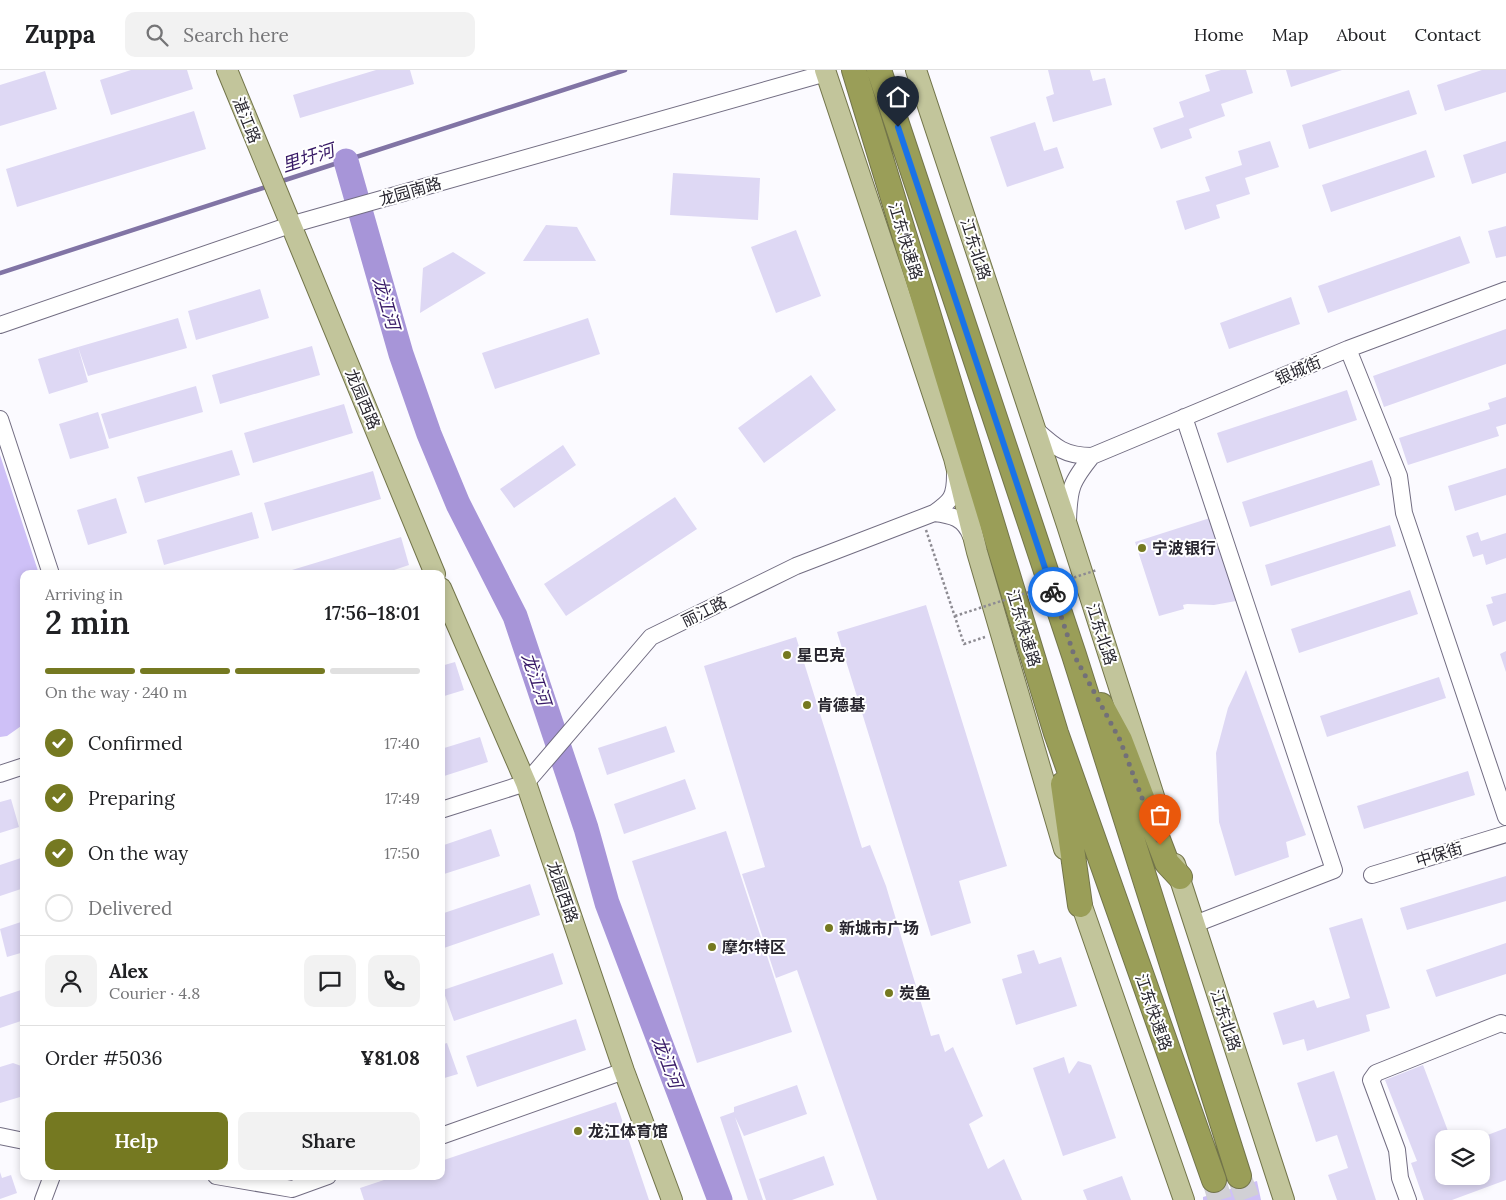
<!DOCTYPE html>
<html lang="en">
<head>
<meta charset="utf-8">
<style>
  :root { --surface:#fff; --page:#f2f2f2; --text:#202124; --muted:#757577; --line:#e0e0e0; --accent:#757921 }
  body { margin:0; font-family:Lora,"Noto Sans SC",serif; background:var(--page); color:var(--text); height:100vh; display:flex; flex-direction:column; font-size:19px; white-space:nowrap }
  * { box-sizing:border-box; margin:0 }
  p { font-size:16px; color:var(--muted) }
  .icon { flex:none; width:28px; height:28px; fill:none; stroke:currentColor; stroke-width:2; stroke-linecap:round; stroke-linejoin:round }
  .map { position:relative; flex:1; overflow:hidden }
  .details { position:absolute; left:20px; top:500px; width:425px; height:610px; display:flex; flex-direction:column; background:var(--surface); border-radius:10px; box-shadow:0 2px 8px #0003 }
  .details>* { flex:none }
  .controls { position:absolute; left:1435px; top:1060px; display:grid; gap:10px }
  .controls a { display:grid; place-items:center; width:55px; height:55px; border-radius:10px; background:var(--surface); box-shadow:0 2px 8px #0003; font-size:25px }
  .pin { position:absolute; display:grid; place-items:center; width:42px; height:42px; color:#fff; margin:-51px -21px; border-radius:50% 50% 50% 0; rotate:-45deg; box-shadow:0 0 5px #0007 }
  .pin .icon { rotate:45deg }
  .courier { position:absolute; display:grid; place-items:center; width:50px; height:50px; margin:-25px; border:4px solid #1a73e8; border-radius:50%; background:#fff; color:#222; box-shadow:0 1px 6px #0007 }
  .overview em { font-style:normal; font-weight:600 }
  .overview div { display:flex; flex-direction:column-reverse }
  .overview { display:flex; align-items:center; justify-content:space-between; height:85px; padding:0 25px }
  h1 { font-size:32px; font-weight:600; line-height:38px }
  .bar { display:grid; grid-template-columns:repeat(4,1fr); gap:8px 5px; align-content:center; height:60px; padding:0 25px }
  .bar i { height:6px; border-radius:4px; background:var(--line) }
  .bar .selected { background:var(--accent) }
  .bar p { grid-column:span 4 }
  .line { display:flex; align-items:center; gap:12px; padding:0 25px; border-top:1px solid var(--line) }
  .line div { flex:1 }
  .round { display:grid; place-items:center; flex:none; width:52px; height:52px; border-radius:10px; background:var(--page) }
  ol { padding:0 25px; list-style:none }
  li { display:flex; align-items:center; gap:15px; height:55px }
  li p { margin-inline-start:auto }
  li .icon { padding:5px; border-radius:50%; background:var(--accent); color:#fff; stroke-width:4 }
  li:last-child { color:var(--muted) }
  li i { width:28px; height:28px; border:2px solid var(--line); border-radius:50% }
  .primary-button { display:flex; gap:10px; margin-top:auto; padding:10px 25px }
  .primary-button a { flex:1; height:58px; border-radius:10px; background:var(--accent); color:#fff; font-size:20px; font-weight:600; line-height:58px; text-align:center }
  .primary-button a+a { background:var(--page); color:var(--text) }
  header { display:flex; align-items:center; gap:30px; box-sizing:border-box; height:70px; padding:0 25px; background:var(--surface); border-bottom:1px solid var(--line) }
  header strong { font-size:24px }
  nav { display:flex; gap:28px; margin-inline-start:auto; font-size:18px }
  .search { width:350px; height:45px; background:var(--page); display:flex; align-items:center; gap:12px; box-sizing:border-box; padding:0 18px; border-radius:10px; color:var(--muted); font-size:19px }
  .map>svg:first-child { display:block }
  .green { fill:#cec0f7 }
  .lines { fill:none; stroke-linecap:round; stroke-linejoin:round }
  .stream { stroke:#8174a5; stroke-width:4.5 }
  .river { stroke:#a795d8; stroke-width:25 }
  .building { fill:#ded8f4 }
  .highway-tunnel { stroke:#d1d0d5; stroke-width:24; stroke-dasharray:24 12; stroke-linecap:butt }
  .minor-casing { stroke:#726d82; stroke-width:18 }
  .major-casing { stroke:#72744a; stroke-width:22 }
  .highway-casing { stroke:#72744a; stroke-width:26 }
  .path { stroke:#8d8b92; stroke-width:2.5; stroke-dasharray:2.5 2.5; stroke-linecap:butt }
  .minor { stroke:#fff; stroke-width:16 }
  .major { stroke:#c2c59b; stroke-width:20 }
  .highway { stroke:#9a9e58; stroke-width:24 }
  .path-bridge { stroke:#8d8b92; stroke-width:2.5; stroke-dasharray:2.5 2.5; stroke-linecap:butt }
  .done { stroke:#727078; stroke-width:5; stroke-dasharray:0 9 }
  .route { stroke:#1a73e8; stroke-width:6 }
  .poi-dot { fill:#757921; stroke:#fff; stroke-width:2 }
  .labels { text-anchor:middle; stroke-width:4; stroke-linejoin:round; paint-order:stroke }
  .street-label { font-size:16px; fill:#28262f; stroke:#fff }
  .poi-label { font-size:16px; font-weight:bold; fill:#28262f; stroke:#fff; text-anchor:start }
  .water-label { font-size:18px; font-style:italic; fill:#371966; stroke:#fff }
</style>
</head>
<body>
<header>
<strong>Zuppa</strong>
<div class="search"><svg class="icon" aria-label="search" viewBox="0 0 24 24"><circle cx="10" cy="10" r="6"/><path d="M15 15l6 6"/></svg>Search here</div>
<nav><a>Home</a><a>Map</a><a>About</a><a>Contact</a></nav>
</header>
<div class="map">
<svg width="1506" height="1130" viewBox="0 0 1506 1130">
  <rect width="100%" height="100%" fill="#fbfaff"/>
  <path class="green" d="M0,385L39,504H24V654L7,666L0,667Z
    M1257,1111L1261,1130H1203V1127Z"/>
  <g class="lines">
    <path class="stream" d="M279,112L625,0
      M0,203L269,116"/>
    <path class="river" d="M346,91L401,284L429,364L458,434L515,546L586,758L607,833L720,1130"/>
  </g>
  <path class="building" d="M131,0H187L193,19L111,45L100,10Z
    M376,0H410L414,14L300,48L293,25Z
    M1048,0H1090L1093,11L1105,8L1112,35L1053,52L1046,27L1054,24Z
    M1221,0H1246L1253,23L1221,34L1225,46L1189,59L1192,68L1161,79L1153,58L1184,47L1179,32L1210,21L1205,5Z
    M1286,0H1342L1291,17Z
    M1482,0H1506V22L1445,41L1437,15Z
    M45,1L57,39L0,56V15Z
    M1409,20L1417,44L1309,79L1302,55Z
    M194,41L206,79L17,137L6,99Z
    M1035,52L1044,81L1057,77L1064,98L1007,117L990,67Z
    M1270,71L1279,97L1245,108L1250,124L1216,135L1220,148L1185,160L1176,131L1210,121L1205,107L1242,95L1238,81Z
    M1506,71V103L1472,114L1463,85Z
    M1426,80L1435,107L1331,142L1322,115Z
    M673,103L760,108L758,150L670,145Z
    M546,155L577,157L596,191H523Z
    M1506,156V186L1496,188L1488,161Z
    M796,160L821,226L776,243L751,177Z
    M1460,166L1470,193L1328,243L1318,216Z
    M453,182L486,203L420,243L423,198Z
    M260,219L269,248L196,270L188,241Z
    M1291,227L1300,254L1229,279L1220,253Z
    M178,248L187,278L88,306L78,277Z
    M588,248L600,284L495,319L482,283Z
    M1506,259V294L1384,337L1373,306Z
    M312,276L320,305L220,334L212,305Z
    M78,277L88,312L49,324L38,289Z
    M811,305L836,340L764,393L738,358Z
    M196,316L203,342L109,369L101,344Z
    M1347,320L1357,350L1227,393L1217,363Z
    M1506,327V354L1496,357L1499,366L1408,395L1399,368L1490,339L1488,333Z
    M344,334L353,363L253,393L244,363Z
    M98,342L109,378L70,389L59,354Z
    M563,375L576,395L514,438L500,419Z
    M232,380L240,405L145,433L137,407Z
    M1372,390L1380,415L1250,457L1242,432Z
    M1506,398V425L1455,441L1448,416Z
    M373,401L381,429L272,461L264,433Z
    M675,427L697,459L566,546L544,514Z
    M116,428L127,463L88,475L77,440Z
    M252,442L259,468L164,495L157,470Z
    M1210,448L1236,531L1214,535L1187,534L1183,535L1184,539L1159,546L1135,472Z
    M1390,455L1396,476L1271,516L1265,495Z
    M1478,462L1481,471L1506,463V488L1486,495L1483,484L1473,487L1466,466Z
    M401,467L409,495L382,504H294L292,500Z
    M1410,520L1418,544L1299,583L1291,559Z
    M1506,523V551L1493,556L1486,535L1493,533L1491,527Z
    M926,535L1007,796L959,811L971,853L931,866L837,562Z
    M796,567L862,778L870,775L886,816L931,966L939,964L945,982L953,977L983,1046L969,1054L988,1099L1004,1089L1022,1130H877L797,900L776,908L742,804L765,797L704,596Z
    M1506,581V602L1500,584Z
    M455,592L464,620L441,627V596Z
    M1246,600L1306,765L1286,772L1289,787L1235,806L1219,752L1216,683L1228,638Z
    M1439,607L1446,628L1327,667L1320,646Z
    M666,656L675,682L607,705L598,678Z
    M480,667L488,692L441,707V679Z
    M1468,701L1475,725L1364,759L1357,736Z
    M685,709L696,739L624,764L614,734Z
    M11,729L19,757L0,763V732Z
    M491,759L500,786L441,805V776Z
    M726,761L792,962L697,993L632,791Z
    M24,787V818L0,826V795Z
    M1506,806V831L1407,860L1400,838Z
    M530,814L540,845L441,879V844Z
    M1362,848L1390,938L1366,945L1370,961L1307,981L1304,969L1283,975L1273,943L1314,930L1317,938L1350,928L1329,858Z
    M24,851V882L7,887L0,859Z
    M1506,873V904L1436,927L1426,900Z
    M1034,880L1039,894L1061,887L1077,936L1016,955L1002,909L1022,903L1017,885Z
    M553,883L563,914L454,951L443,920Z
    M24,919V950L0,958V927Z
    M576,949L586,980L477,1017L466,986Z
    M447,973L458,1004L441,1009V975Z
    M1064,987L1069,1004L1078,991L1091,995L1116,1068L1063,1086L1033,998Z
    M13,993L24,997V1028L20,1027L0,1033V997Z
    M1423,995L1451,1069H1444V1106H1481V1069H1477L1506,1058V1110L1452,1130H1424L1411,1093L1417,1091L1385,1010Z
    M1334,1001L1376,1130H1337L1328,1105L1348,1098L1337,1065L1316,1072L1297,1013Z
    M797,1015L807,1044L744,1066L735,1047L763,1130H748L720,1047L734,1042V1037Z
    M616,1032L649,1130H364L360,1118L396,1106H441V1091Z
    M824,1086L834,1115L792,1130H766L759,1109Z
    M0,1102L2,1108L11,1105L17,1123L0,1129Z
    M1122,1106L1131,1130H1087L1083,1120Z"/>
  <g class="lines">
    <path class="highway-tunnel" d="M1239,1106L1248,1130
      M1214,1110L1220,1130"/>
    <defs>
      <path id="minor" d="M0,255L290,155L826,3
        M1348,279L1399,406L1404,443L1506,747
        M1184,347L1334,800L1195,854
        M0,349L51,504
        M1035,359C1055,377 1064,386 1092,386L1348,279L1506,220
        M934,443C952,445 964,448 971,466
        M1068,451C1069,418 1071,412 1092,386
        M0,704L24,696
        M441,740L526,713L651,567L796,496L934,443C951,431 955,427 955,405
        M1372,805L1506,764
        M0,1066L24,1071
        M441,1066L624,1001
        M216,1106L292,1119L328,1106
        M43,1130L52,1106
        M1408,1130L1400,1108L1397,1080L1371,1010L1376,1003L1501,953L1506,955"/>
      <path id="major" d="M227,0L435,504
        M825,0L954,388L977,482L1064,779
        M916,0L1067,455L1160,745
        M441,518L526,713L624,1001L672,1130
        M1175,794L1284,1130
        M1076,819L1184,1130"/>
      <path id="highway" d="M854,0L1056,663L1214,1110
        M879,0L1074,585L1239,1106
        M1101,635L1120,670L1167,793L1180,807
        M1063,714L1080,835"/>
    </defs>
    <use href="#minor" class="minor-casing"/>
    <use href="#major" class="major-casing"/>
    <use href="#highway" class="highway-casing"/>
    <path class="path" d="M926,460L964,574L985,567"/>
    <use href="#minor" class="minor"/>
    <use href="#major" class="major"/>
    <use href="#highway" class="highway"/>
    <path class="path-bridge" d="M955,546L1097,500"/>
  </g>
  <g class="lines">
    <path class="done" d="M1053,522L1074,585L1120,670L1160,775"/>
    <path class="route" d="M898,57L1053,522"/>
  </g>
  <g class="poi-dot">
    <circle cx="1142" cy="478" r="5"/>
    <circle cx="787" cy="585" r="5"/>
    <circle cx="807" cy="635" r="5"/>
    <circle cx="829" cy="858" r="5"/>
    <circle cx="712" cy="877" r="5"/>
    <circle cx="889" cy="923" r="5"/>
    <circle cx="578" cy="1061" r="5"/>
  </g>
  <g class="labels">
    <g class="street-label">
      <text transform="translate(247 50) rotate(68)" y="6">湛江路</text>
      <text transform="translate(410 121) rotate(-16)" y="6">龙园南路</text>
      <text transform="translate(906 171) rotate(73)" y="6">江东快速路</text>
      <text transform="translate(976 179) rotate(72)" y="6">江东北路</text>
      <text transform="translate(1298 300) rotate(-23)" y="6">银城街</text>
      <text transform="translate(363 329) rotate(67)" y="6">龙园西路</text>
      <text transform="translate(704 541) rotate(-26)" y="6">丽江路</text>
      <text transform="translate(1024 558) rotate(73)" y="6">江东快速路</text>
      <text transform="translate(1102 564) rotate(72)" y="6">江东北路</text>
      <text transform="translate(1439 784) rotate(-17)" y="6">中保街</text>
      <text transform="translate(563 822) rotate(71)" y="6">龙园西路</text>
      <text transform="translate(1154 942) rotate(71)" y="6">江东快速路</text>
      <text transform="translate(1226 950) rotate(72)" y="6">江东北路</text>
    </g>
    <g class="poi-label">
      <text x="1152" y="484">宁波银行</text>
      <text x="797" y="591">星巴克</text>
      <text x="817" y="641">肯德基</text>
      <text x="839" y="864">新城市广场</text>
      <text x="722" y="883">摩尔特区</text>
      <text x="899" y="929">炭鱼</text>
      <text x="588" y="1067">龙江体育馆</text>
    </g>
    <g class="water-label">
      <text transform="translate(308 88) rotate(-18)" y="6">里圩河</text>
      <text transform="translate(386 233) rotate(74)" y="6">龙江河</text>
      <text transform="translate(536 609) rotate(71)" y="6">龙江河</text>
      <text transform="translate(667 992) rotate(69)" y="6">龙江河</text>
    </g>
  </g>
</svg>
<div class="controls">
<a><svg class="icon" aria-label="layers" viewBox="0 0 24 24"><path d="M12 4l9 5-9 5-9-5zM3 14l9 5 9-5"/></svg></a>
</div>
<div class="pin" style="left:1160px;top:775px;background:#ea580c"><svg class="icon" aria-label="bag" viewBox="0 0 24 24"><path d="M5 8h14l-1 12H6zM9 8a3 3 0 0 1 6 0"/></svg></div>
<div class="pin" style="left:898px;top:57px;background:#1f2937"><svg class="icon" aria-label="home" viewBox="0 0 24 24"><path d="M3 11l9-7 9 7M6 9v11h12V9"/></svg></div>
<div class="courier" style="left:1053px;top:522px"><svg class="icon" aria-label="bike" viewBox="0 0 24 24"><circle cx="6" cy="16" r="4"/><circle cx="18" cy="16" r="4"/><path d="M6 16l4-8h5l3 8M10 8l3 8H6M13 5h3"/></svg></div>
<section class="details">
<div class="overview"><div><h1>2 min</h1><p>Arriving in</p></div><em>17:56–18:01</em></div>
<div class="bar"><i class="selected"></i><i class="selected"></i><i class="selected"></i><i></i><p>On the way · 240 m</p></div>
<ol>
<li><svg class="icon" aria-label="check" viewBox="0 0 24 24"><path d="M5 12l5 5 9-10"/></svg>Confirmed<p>17:40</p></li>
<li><svg class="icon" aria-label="check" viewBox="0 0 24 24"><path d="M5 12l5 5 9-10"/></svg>Preparing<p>17:49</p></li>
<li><svg class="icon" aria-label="check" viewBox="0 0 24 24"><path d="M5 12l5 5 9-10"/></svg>On the way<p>17:50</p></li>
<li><i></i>Delivered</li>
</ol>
<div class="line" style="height:90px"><a class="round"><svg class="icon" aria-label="person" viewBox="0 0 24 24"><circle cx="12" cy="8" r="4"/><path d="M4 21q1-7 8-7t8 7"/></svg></a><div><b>Alex</b><p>Courier · 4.8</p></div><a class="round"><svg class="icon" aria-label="chat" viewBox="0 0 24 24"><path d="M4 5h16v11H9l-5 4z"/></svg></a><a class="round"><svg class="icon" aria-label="phone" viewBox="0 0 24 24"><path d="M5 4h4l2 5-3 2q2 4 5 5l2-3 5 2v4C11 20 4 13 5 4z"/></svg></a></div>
<div class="line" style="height:65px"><div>Order #5036</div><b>¥81.08</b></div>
<div class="primary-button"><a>Help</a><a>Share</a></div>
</section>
</div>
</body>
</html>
